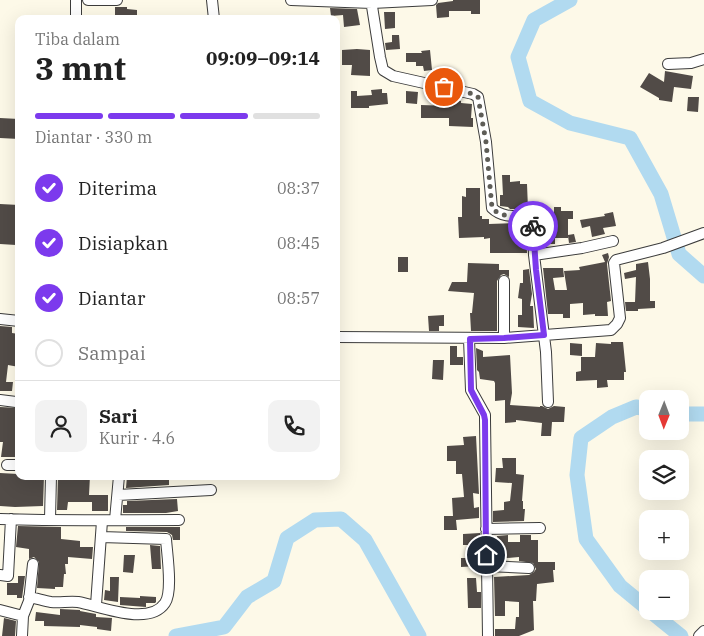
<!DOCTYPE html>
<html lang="id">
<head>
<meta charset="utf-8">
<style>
  :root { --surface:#fff; --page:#f2f2f2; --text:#222; --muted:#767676; --line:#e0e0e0; --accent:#7c3aed }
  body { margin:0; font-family:"IBM Plex Serif",serif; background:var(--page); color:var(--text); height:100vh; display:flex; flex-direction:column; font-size:19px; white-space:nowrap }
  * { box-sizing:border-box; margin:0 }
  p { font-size:16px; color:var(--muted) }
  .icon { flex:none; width:28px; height:28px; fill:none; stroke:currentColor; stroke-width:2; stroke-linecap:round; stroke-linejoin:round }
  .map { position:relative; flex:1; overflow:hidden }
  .sheet { position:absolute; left:15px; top:15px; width:325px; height:465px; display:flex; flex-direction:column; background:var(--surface); border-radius:10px; box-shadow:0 5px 20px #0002 }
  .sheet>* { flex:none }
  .needle { width:32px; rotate:181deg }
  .fabs { position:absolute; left:639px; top:390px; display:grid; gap:10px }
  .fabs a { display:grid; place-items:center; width:50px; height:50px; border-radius:10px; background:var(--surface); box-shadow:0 5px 20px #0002; font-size:25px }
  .pin { position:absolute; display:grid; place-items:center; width:42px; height:42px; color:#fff; margin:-21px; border:2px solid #fff; border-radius:50%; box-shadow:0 1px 5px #0007 }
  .courier { position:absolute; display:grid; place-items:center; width:50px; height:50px; margin:-25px; border:4px solid #7c3aed; border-radius:50%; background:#fff; color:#222; box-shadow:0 1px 6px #0007 }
  .head em { font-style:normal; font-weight:700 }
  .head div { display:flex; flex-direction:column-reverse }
  .head { display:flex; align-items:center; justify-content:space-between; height:85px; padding:0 20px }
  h1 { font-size:32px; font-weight:700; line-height:38px }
  .bar { display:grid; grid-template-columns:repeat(4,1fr); gap:8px 5px; align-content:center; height:60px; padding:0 20px }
  .bar i { height:6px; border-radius:4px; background:var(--line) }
  .bar .on { background:var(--accent) }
  .bar p { grid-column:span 4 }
  .line { display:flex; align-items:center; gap:12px; padding:0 20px; border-top:1px solid var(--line) }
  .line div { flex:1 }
  .round { display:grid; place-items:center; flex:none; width:52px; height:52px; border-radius:10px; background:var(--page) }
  ol { padding:0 20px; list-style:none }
  li { display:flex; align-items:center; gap:15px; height:55px }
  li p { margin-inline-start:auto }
  li .icon { padding:5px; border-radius:50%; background:var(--accent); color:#fff; stroke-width:4 }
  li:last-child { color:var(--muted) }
  li i { width:28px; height:28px; border:2px solid var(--line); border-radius:50% }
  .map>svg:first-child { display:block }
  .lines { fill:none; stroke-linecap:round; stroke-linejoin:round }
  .river { stroke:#b1daf0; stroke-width:15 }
  .building { fill:#514b47 }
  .minor-casing { stroke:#3c3c3c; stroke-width:12 }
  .minor { stroke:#fff; stroke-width:10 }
  .done { stroke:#5e5d57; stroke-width:5; stroke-dasharray:0 9 }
  .route { stroke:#7c3aed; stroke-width:6 }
</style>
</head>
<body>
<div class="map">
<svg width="704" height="636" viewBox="0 0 704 636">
  <rect width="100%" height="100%" fill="#fdf9e8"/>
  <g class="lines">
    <path class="river" d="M570,0L534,20L518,57L530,101L570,123L630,138L661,194L679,254L704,276
      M648,409L636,407L612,417L581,438L577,475L586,539L620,586L648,609
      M680,414H704
      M650,611L681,636
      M176,636L224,627L247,597L274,581L287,538L315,520L341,519L365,540L419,636"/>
  </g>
  <path class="building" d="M453,0H480V14H471V11H449V17L437,18L436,5L438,3L453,1Z
    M115,7H127V9L137,10V19H115Z
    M330,8L357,9L360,25L344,27L343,15L331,16Z
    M384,12H395V28L385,29Z
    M392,35H399L400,49L386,50L385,43L392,42Z
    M357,49L370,50V76L351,75L352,65H342V50Z
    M430,50L432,70L424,71L423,66H416V62H406V53H422L421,51Z
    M665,71L693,76L691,89L674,87L672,102L659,100V98L640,87L649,73L664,82Z
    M382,89V93H387L388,104L369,106V108H351V91H357V96L372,95L371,90Z
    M406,91L418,92L417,104L406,103Z
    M688,97H699L698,112L687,111Z
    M451,100L461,101V103L472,104L471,118H473V127L449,126V118H421V105L451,106Z
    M0,118L19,119V139L0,138Z
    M502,175H510V182L520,181V184H527L528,209H510L508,207L500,206V195H503Z
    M466,188H480V216H482V219H489V224L522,223V227H526L527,253H490V238L484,239V237L459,238L458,217H462V196L466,197Z
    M0,204L19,205L16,245L0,244Z
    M554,207H561V211H573V219H568V235L574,234L576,242L569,243L568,236V238H555V244H546L547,220H543L544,212L554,213Z
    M613,212L616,226L603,228L605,234L592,237L590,226L582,228L580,220L605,216L604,214Z
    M608,253L609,257L607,264L611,301L607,302L608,316H595V314L583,315V303L570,304V318H563V314H548L543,268H563L564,277L553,278L555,290H567L564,271L580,270L579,267L605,262L602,255Z
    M398,257H408V272H398Z
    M648,262L650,279V301H655V308L638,309V311H626L625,302H635L636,277L625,279L624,273L636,270V264Z
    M468,263L499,264V270H509V277L504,274L501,275L497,281V331H471L470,313H472L474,293L448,291L452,282H467Z
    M529,269L532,294L530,306H533L534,328L518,327V315H522V299L518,298L520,283H523V270Z
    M444,315V326H439V331H429L428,316Z
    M0,326L12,327V333L19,334L16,358H19V367L8,365L6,382H13L12,391H0Z
    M611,342H623L626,372H624V380H607L608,387L597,388V380L576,381V372L581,371V357H595L596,343L611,344Z
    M570,343L582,344V356L570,355Z
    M450,346H457V357H463V365H450Z
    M476,348L483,351V357L510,355L512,393L510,405L540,407V406H542L548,409L554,406L565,407L564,422H552L551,436H541L542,423L516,420V422L505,423V400L495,401V383L494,381L480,379L479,372L477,370Z
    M433,360H444L443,380L432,379Z
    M0,407L19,408L17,427H19V457H1L3,442H0Z
    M476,436L479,494L473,493L474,508L479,507V518L456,520L457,530H444V516H453L452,498L464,497L462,474H456V461H447V446L464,445L463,437Z
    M502,458H516V474L524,475L522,501H523V509H525L524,521L493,522V511L504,510V502L510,501L512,483L495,482L496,468H503Z
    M0,473L18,474V476H44L43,506L15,507L0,506Z
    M58,476H90L89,495H108V511H92V502H68L67,510H57Z
    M127,476H169V485L126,488Z
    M177,499L178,511L166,513H123V505H127V501Z
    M18,526L61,527V539L80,541V547H93L92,559L68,557V564H65L66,574H64L63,587H55V589L37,588L39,562L34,557L29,559V549L16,547Z
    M126,527H180V540H173L172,535L167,532L126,531Z
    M480,533V545H463V534Z
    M508,535V542H520V535H531V540H538V562H555V570H553L554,582L537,584L536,601H533L534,630L519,636H495V629H515L516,617H519V602L505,601V616H495L494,577L529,575L534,572L536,569L533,563L519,561V557L494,559V542H497V536Z
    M150,545L160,546L161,569H152Z
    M124,555H135L133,573L123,572Z
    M461,558H479V566L461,567Z
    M18,576H25L22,598H17V595H7V583H18Z
    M110,577H119L118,602L104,600L105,590L110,591Z
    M467,578H476L477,592H481V608H468Z
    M140,596L156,597V602L155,603H146V607L120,605V597L140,598Z
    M60,609L80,610V611L96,614V617L112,618L111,631L97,629V627L80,625V627L44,626V621H35L36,612L60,615Z
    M4,618L16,621L15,636H2Z"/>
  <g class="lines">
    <defs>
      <path id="minor" d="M76,0V19
        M88,0H117
        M212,0L214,19
        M291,0L372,3L432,0
        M371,0L380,57L383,70L393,76L473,94L478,97L486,142L492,208C502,218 516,216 529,216L533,221L534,255L546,352L548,402
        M668,64L691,63L704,59
        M534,255L582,248L613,241
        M504,281V338
        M0,319L19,321
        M336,337L504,338L611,330L617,324L620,318L614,263L616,260L663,248L704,233
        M469,339L471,390L485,415V420L488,636
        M0,400L16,402
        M7,465H19
        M118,495L211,490
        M0,519C60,521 119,520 179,520
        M50,519L51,476
        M115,520L119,476
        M486,529L540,528
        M486,566L529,568
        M0,575L8,576L11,519
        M29,597C36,598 44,601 51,602C60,603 69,601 78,602C100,606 149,627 165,603C173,592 167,554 166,539L101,537
        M96,605L102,521
        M0,610L23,616L22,636
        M23,616L29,601L33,564
        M699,636L704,631"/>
    </defs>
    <use href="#minor" class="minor-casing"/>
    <use href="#minor" class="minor"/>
  </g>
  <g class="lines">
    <path class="done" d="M444,87L473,94L478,97L486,142L492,208C501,218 516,216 529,216L533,221V226"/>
    <path class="route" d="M486,555L485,420L484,415L471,390L470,339L504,338L544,335L536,270L533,226"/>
  </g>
</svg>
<div class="fabs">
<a><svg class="needle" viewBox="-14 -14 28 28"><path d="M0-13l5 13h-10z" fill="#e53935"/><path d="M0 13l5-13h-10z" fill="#767676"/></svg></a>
<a><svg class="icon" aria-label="layers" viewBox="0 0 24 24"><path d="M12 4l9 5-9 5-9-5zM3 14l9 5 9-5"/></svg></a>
<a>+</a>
<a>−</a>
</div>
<div class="pin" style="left:444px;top:87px;background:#ea580c"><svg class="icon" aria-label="bag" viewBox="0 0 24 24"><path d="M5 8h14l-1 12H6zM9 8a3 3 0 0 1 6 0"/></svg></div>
<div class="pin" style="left:486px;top:555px;background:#1f2937"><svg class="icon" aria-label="home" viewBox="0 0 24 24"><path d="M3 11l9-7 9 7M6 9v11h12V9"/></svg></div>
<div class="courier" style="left:533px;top:226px"><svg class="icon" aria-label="bike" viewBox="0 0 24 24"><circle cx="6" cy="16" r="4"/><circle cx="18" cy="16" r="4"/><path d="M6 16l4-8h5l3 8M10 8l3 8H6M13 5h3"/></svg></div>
<section class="sheet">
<div class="head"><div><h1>3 mnt</h1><p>Tiba dalam</p></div><em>09:09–09:14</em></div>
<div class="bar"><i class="on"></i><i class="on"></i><i class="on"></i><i></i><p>Diantar · 330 m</p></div>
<ol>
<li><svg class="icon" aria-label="check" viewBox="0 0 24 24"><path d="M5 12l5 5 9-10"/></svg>Diterima<p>08:37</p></li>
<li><svg class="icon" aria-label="check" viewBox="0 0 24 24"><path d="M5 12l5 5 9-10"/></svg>Disiapkan<p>08:45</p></li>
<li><svg class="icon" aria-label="check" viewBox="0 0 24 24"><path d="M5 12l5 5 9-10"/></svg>Diantar<p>08:57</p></li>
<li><i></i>Sampai</li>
</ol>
<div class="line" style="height:90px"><a class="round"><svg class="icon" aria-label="person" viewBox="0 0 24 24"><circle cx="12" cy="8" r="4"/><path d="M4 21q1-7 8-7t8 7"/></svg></a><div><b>Sari</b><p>Kurir · 4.6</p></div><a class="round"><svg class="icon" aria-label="phone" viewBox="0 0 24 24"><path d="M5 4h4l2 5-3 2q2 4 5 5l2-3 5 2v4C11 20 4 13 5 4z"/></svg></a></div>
</section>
</div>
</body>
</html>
